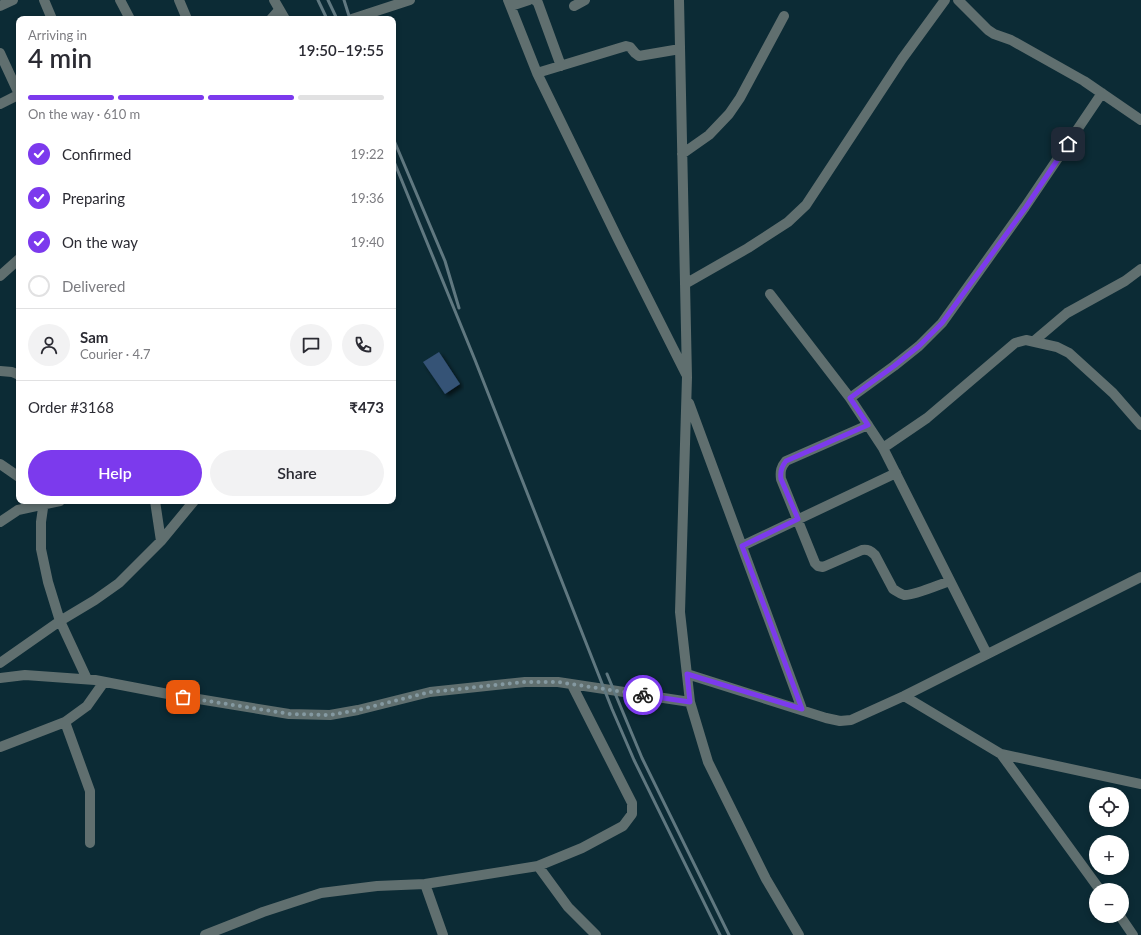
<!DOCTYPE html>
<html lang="en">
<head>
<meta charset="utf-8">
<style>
  :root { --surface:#fff; --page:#f2f2f3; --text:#2b2b33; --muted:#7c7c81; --line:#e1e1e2; --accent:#7c3aed }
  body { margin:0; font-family:Lato,sans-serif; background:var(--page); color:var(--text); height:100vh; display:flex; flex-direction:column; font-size:15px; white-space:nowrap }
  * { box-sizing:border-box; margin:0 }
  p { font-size:13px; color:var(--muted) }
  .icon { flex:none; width:22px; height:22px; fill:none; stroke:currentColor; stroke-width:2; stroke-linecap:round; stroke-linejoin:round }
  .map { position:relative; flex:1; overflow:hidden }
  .drawer { position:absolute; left:16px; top:16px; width:380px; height:488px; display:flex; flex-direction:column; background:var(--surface); border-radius:8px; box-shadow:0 2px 6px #0003 }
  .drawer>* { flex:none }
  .tools { position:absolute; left:1089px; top:787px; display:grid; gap:8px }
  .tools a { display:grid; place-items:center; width:40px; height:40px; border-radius:50%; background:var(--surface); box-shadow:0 2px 6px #0003; font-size:20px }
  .pin { position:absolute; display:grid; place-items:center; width:34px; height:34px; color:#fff; margin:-17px; border-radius:8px; box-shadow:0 2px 6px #0006 }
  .courier { position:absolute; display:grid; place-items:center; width:40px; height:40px; margin:-20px; border:3px solid #7c3aed; border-radius:50%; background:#fff; color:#222; box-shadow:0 1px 5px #0007 }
  .head em { font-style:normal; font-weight:600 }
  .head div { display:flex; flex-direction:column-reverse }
  .head { display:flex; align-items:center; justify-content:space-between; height:68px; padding:0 12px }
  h1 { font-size:26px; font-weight:600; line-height:30px }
  .bar { display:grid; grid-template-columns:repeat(4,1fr); gap:6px 4px; align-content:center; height:48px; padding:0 12px }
  .bar i { height:5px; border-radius:3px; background:var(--line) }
  .bar .selected { background:var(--accent) }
  .bar p { grid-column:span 4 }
  .line { display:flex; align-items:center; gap:10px; padding:0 12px; border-top:1px solid var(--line) }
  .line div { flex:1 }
  .round { display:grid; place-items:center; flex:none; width:42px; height:42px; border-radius:21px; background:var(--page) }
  ol { padding:0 12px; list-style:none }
  li { display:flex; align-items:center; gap:12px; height:44px }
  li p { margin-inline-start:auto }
  li .icon { padding:4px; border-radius:50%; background:var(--accent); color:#fff; stroke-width:4 }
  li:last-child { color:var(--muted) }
  li i { width:22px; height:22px; border:2px solid var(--line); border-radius:50% }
  .primary-button { display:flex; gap:8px; margin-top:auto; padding:8px 12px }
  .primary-button a { flex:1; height:46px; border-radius:24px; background:var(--accent); color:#fff; font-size:16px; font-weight:600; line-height:46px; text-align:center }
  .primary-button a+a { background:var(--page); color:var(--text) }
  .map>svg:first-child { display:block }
  .building { fill:#355276; filter:url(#shadow) }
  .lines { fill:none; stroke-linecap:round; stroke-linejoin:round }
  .minor { stroke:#606f6f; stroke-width:10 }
  .rail { stroke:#607880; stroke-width:3 }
  .done { stroke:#8499a1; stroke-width:4; stroke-dasharray:0 7.2 }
  .route { stroke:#7c3aed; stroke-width:5 }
</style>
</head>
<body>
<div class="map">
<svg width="1141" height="935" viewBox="0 0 1141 935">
  <defs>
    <filter id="shadow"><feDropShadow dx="3" dy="3" stdDeviation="2" flood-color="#0009"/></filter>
  </defs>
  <rect width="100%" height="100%" fill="#0c2b35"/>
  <path class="building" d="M439,352L460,384L445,394L423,362Z"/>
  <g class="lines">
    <path class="minor" d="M44,0L52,19
      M120,0L130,19
      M179,0L187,19
      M274,0L285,19
      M508,0L537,73L618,239L686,374
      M535,0L538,3L561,66
      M679,0L687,377L680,612L690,702L708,762L766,879L799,935
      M958,0L988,30L994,34L1011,40L1084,81L1141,120
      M0,6L13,0
      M511,6L529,0
      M574,6L585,0
      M271,19L279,10
      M352,19L410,0
      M0,53L18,92V95L0,104
      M537,73L626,46L630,47L635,53L639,56L680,49
      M682,154L709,135L729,114L740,98L784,16
      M0,276L19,259
      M685,284L748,248L788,222L806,205L902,59L945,0
      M770,294L850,398L883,448L987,654
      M1034,341L1067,313L1125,281L1141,269
      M0,371L12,372L19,375
      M850,398L894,366L919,346L942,323L1025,207L1102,93
      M689,403L802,709
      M868,425L786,461C781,467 780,471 781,479L815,563L818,566L823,567L862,550C868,549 871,551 875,555L893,589C897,591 900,594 904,595C914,596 940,584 950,581
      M883,448L927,418L1015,343L1026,340L1057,347L1069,353L1113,393L1141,425
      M0,464L19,477
      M44,501L41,522V549L48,582L60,621L87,679
      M155,501L161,541
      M0,522L18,510L60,501
      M742,546L896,473
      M0,663L60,621L95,600L119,583L161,541L194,501
      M687,674L826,718L840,721L851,720L904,696L1141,577
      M0,678L25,675L95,680L168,694L289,714L330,715L358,710L430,692L525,682H558L690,702
      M904,696L1001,754L1100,890
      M65,722L90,791V843
      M0,747L65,722L87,706L104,682
      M1001,754L1141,784
      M538,866L568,907L596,935
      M425,884L443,935
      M1120,916L1133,935
      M205,935L263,912L321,893L377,886L425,884L538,866L582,848L623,826L632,814V803L572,685"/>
    <path class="rail" d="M318,0L327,19
      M328,0L337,19
      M344,0L350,19
      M393,138L445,261L459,308
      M393,159L475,360L612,709L634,760L720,935
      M607,674L642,758L729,935"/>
  </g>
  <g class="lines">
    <path class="done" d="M183,697L290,714L330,715L358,710L430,692L525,682H558L643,695"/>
    <path class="route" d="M643,695L690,702L687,674L802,709L742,546L798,519L781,479C780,472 781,467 786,461L868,425L850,398L894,366L919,346L942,323L1026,207L1068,144"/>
  </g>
</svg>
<div class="tools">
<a><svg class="icon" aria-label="locate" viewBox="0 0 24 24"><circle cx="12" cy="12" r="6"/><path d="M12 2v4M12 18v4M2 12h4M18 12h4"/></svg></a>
<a>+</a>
<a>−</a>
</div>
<div class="pin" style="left:183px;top:697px;background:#ea580c"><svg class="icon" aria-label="bag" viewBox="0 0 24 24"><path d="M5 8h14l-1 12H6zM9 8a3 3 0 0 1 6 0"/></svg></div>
<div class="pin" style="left:1068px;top:144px;background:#1f2937"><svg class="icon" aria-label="home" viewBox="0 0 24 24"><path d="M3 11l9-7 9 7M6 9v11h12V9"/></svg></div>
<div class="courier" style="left:643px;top:695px"><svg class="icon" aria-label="bike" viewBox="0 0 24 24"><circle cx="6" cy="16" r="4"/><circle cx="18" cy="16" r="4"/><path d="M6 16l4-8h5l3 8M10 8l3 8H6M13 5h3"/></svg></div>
<section class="drawer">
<div class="head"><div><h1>4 min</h1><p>Arriving in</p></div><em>19:50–19:55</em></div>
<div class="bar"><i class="selected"></i><i class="selected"></i><i class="selected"></i><i></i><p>On the way · 610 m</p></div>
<ol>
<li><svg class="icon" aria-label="check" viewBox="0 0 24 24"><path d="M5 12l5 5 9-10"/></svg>Confirmed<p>19:22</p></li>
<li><svg class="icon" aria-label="check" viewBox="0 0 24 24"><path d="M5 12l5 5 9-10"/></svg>Preparing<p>19:36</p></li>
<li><svg class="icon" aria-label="check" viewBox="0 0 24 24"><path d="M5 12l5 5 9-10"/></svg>On the way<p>19:40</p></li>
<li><i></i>Delivered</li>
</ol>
<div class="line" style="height:72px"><a class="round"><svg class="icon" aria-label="person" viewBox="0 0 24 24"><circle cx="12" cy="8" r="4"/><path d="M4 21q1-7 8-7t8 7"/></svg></a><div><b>Sam</b><p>Courier · 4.7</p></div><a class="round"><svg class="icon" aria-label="chat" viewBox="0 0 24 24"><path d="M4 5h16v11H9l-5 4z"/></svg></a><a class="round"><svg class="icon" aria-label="phone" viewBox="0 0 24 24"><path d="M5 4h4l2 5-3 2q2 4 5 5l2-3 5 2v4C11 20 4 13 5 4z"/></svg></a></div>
<div class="line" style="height:52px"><div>Order #3168</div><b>₹473</b></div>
<div class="primary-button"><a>Help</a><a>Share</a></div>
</section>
</div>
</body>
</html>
